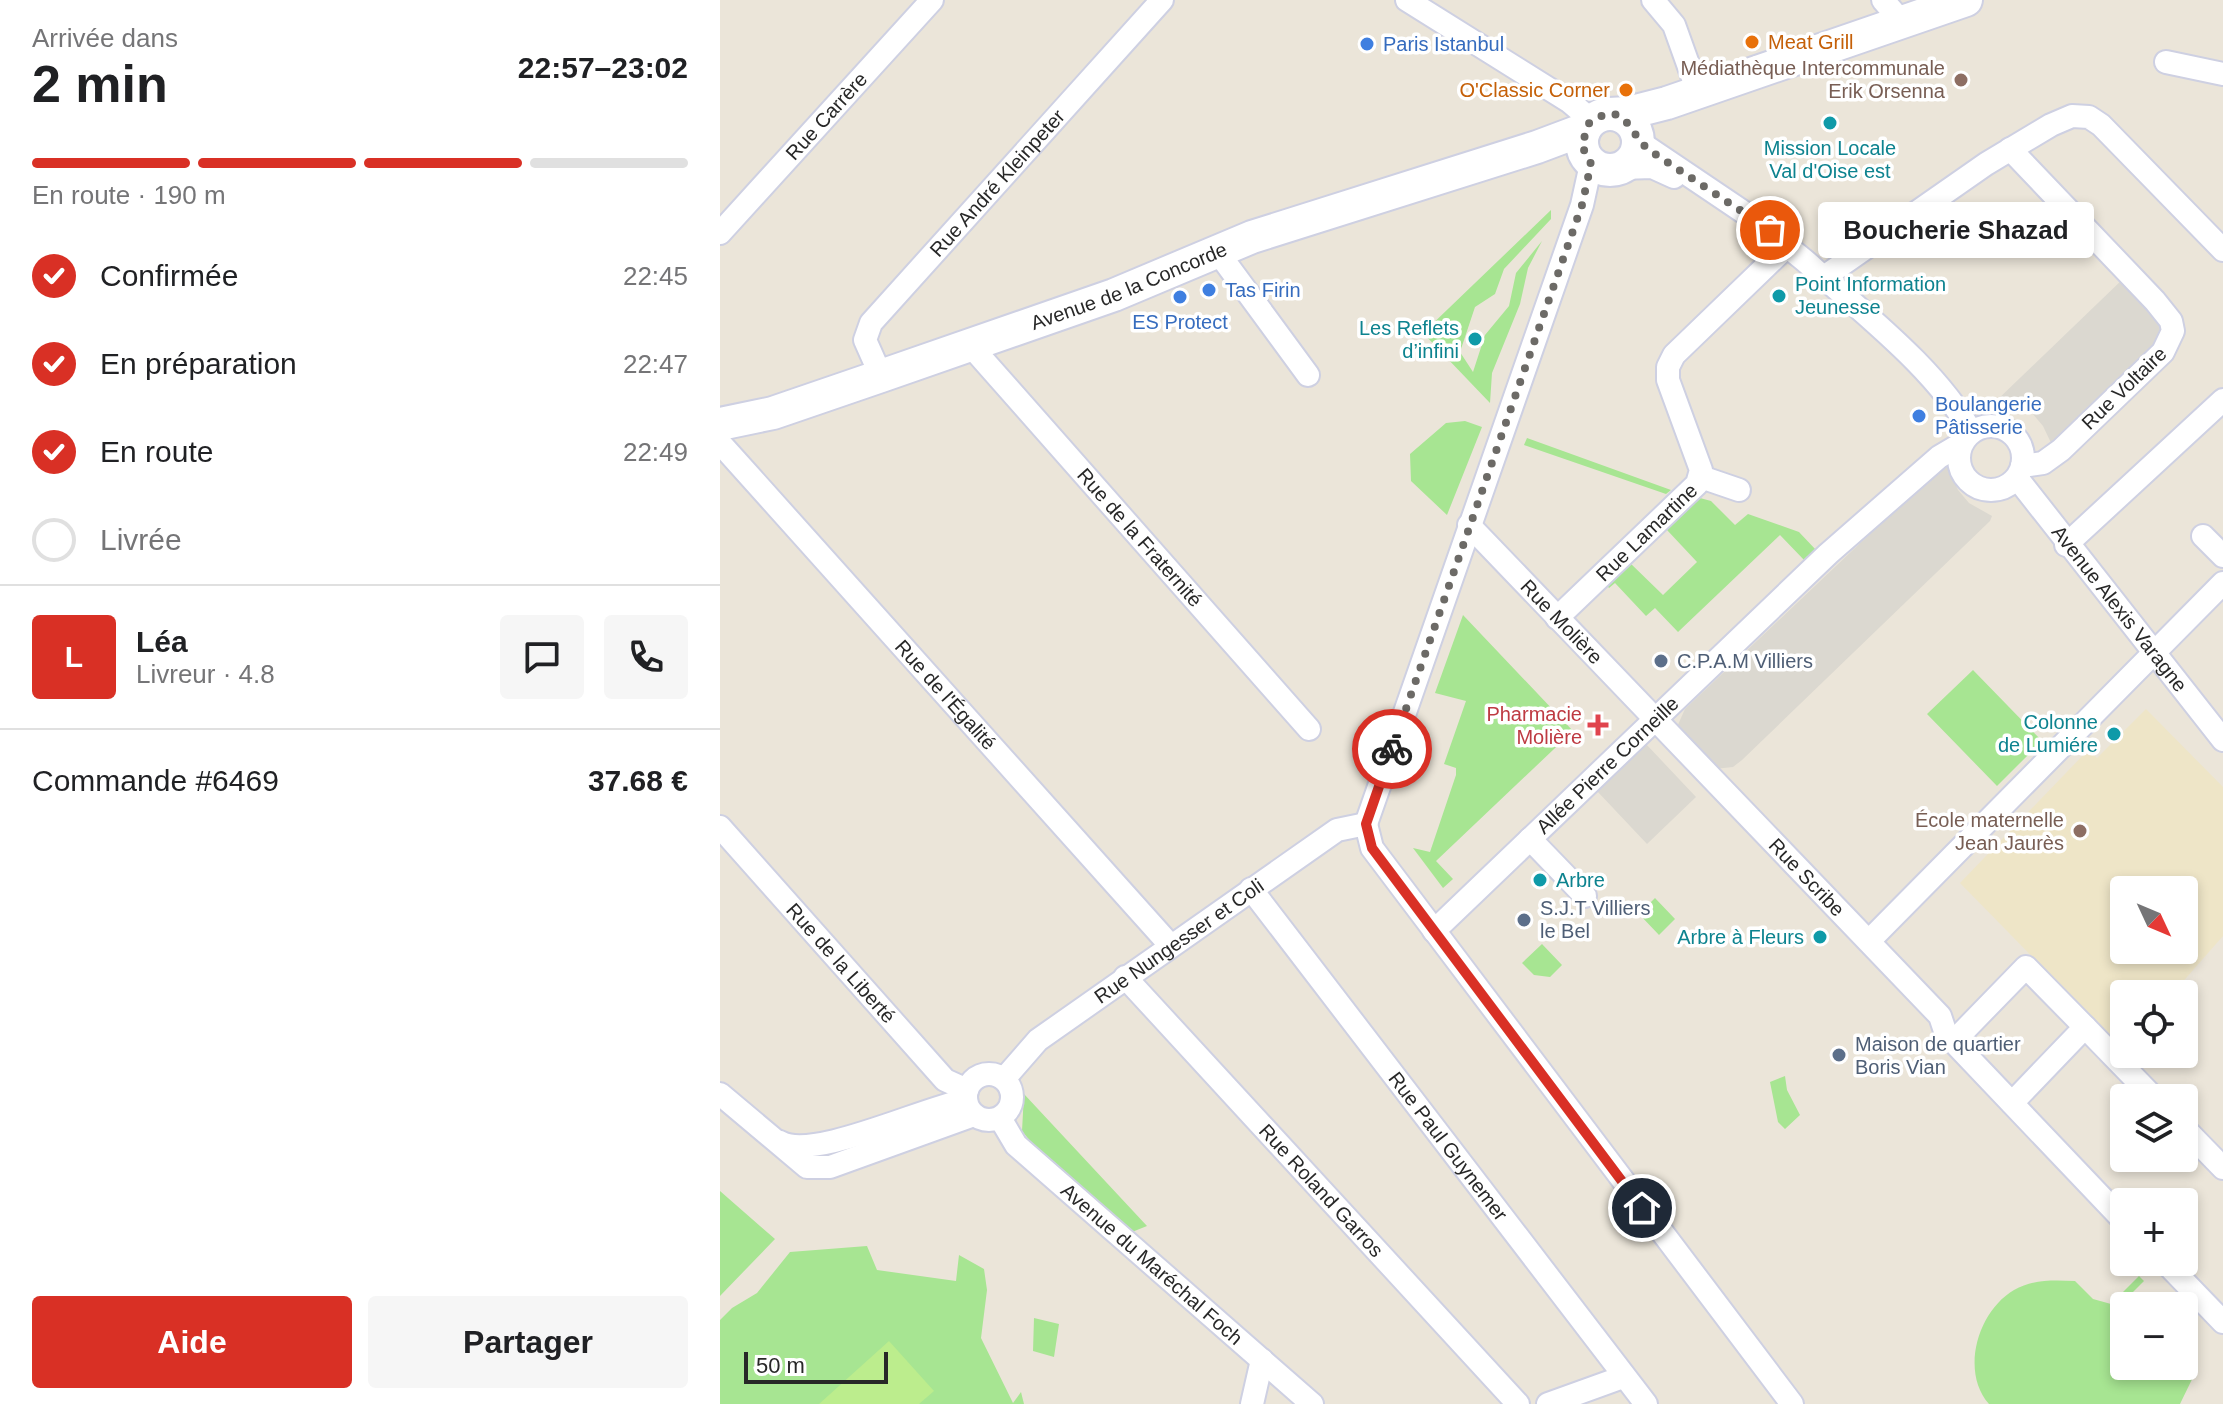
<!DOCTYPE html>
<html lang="fr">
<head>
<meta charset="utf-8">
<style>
  :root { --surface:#fff; --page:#f6f6f6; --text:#202124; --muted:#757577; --line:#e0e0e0; --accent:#d93025 }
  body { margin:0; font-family:Helvetica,sans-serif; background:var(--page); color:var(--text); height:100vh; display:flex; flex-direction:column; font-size:30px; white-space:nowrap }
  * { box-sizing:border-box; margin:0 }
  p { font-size:26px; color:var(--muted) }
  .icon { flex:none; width:44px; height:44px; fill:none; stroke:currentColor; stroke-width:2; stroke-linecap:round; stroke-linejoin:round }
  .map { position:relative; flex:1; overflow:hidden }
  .side { display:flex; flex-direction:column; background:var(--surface); width:720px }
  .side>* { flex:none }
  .needle { width:52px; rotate:134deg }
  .tools { position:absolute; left:1390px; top:876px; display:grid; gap:16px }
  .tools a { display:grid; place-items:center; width:88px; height:88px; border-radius:8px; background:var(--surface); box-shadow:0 4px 12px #0003; font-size:40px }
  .scale { position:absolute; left:24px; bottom:20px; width:144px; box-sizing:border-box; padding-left:8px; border:4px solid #282828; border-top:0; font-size:22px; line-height:28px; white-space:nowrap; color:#282828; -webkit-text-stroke:6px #fff; paint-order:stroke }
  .pin { position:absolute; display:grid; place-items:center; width:68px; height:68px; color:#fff; margin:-34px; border:4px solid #fff; border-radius:50%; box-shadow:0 2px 8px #0007 }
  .courier { position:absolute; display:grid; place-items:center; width:80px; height:80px; margin:-40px; border:6px solid #d93025; border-radius:50%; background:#fff; color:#222; box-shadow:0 2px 10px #0007 }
  .bubble { position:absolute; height:56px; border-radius:8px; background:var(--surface); box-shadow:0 4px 12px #0003; font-size:26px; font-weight:800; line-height:56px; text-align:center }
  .summary em { font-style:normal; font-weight:800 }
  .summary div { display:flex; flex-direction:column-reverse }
  .summary { display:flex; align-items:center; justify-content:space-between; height:136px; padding:0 32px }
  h1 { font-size:52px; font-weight:800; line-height:60px }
  .bar { display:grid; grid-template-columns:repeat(4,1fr); gap:12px 8px; align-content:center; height:96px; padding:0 32px }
  .bar i { height:10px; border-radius:6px; background:var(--line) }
  .bar .selected { background:var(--accent) }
  .bar p { grid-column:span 4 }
  .line { display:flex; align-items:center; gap:20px; padding:0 32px; border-top:2px solid var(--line) }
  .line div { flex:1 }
  .round { display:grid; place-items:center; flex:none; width:84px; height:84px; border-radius:8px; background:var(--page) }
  ol { padding:0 32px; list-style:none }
  li { display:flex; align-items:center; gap:24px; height:88px }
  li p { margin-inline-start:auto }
  li .icon { padding:8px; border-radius:50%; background:var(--accent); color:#fff; stroke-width:4 }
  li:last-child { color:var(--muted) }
  li i { width:44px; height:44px; border:4px solid var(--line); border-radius:50% }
  .cta { display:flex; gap:16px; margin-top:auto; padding:16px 32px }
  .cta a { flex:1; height:92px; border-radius:8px; background:var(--accent); color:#fff; font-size:32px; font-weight:800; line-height:92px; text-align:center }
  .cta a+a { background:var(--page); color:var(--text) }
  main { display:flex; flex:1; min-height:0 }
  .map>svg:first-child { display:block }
  .education { fill:#eee5c7; fill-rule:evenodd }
  .green { fill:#a7e592 }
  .pitch { fill:#bced8d }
  .plaza { fill:#dbd8d0 }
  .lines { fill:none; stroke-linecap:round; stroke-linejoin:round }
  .minor-casing { stroke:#ced0e2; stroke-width:26 }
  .secondary-casing { stroke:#ced0e2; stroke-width:36 }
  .minor { stroke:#fff; stroke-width:22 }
  .secondary { stroke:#fff; stroke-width:32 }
  .done { stroke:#6c6a66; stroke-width:8; stroke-dasharray:0 14.4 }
  .route { stroke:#d93025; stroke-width:10 }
  .food-dot { fill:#e8710a; stroke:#fff; stroke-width:3 }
  .shop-dot { fill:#3f7fe0; stroke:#fff; stroke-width:3 }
  .education-dot { fill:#8d6e63; stroke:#fff; stroke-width:3 }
  .culture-dot { fill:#0f9aa8; stroke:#fff; stroke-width:3 }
  .service-dot { fill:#5c6f8a; stroke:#fff; stroke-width:3 }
  .health-dot { fill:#e0444e; stroke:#fff; stroke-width:3 }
  .labels { text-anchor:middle; stroke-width:7; stroke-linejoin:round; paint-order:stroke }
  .food-label { font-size:20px; fill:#c56008; stroke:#fff; text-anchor:start }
  .shop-label { font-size:20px; fill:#366cbe; stroke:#fff; text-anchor:start }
  .education-label { font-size:20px; fill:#785e54; stroke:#fff; text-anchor:end }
  .street-label { font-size:20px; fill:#282828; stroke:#fff }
  .culture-label { font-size:20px; fill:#0d838f; stroke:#fff; text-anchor:end }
  .service-label { font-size:20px; fill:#4e5e75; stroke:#fff; text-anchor:start }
  .health-label { font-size:20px; fill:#be3a42; stroke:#fff; text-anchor:end }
</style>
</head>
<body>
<main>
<section class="side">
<div class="summary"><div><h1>2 min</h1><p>Arrivée dans</p></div><em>22:57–23:02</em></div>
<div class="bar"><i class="selected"></i><i class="selected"></i><i class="selected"></i><i></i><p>En route · 190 m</p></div>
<ol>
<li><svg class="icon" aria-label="check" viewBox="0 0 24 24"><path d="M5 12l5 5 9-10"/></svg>Confirmée<p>22:45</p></li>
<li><svg class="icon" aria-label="check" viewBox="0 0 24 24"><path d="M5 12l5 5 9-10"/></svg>En préparation<p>22:47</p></li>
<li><svg class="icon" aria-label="check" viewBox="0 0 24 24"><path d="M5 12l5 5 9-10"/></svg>En route<p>22:49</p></li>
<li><i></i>Livrée</li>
</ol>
<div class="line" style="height:144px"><b class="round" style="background:var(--accent);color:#fff">L</b><div><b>Léa</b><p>Livreur · 4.8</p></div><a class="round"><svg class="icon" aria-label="chat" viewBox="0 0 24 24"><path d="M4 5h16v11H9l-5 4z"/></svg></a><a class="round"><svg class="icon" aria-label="phone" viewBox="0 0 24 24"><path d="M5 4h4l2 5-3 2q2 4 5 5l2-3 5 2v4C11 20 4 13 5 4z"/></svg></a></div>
<div class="line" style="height:104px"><div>Commande #6469</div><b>37.68 €</b></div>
<div class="cta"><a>Aide</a><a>Partager</a></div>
</section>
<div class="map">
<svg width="1503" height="1404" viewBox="0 0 1503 1404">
  <rect width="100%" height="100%" fill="#ebe5d9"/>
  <path class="education" d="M1426,709L1503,787V936L1452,994H1404V1039L1394,1040L1240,883L1368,750L1377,758ZM1404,890H1464V950H1404Z"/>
  <path class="green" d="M831,210V219L784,269L775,294L755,307L740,352L753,372L765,335L789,306L796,273L822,241L808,268L800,304L772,373L770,403L703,333Z
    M745,421L762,427L727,515L691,481L690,454L726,423Z
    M807,438L951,490L946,494L804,445Z
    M980,498L991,501L1015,525L1028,514L1079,532L1096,550L1085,561L1060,535L958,632L935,608L926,616L895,583L889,588L885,583L908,561L943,595L977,562L947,530Z
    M743,615L853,731L716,861L733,879L723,888L693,848L710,852L736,775V768L724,764L746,701L715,693Z
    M1253,670L1322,741L1277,786L1207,714Z
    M935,898L955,919L939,935L919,914Z
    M822,944L842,965L830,977L814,975L802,963Z
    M1065,1076L1067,1090L1080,1115L1065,1129L1058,1122L1050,1082Z
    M304,1094L427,1226L407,1234L337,1174L302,1131Z
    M0,1191L55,1239L0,1296Z
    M147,1246L157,1270L236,1281L239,1255L264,1269L267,1290L261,1338L293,1403L301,1392L304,1404H0V1320L12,1308L37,1293L70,1252Z
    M1419,1276L1424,1281L1407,1298L1415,1306H1404V1366H1464V1356L1477,1369L1460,1404H1269C1240,1371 1258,1311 1294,1290C1313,1279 1334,1280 1355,1281L1373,1299L1391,1304Z
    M314,1318L339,1324L334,1357L313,1351Z"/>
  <path class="pitch" d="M169,1341L214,1391L199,1404H99Z"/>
  <path class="plaza" d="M1405,277L1443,319V341L1333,447L1323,426L1312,413L1293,404L1275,402Z
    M1230,458V472L1238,490L1249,503L1272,516L1270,521L1022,760L1013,767L994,769L957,727L965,709Z
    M926,744L976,797L927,844L877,791Z"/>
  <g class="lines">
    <defs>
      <g id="minor">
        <path d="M687,0L850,102L863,113L867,126"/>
        <path d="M933,0L954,25L978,92"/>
        <path d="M1163,0L1182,22"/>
        <path d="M1446,62L1503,74"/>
        <path d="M918,141L1050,230C1063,245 1078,254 1092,267C1145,315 1217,370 1251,432"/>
        <path d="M1290,149L1435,301L1451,321L1453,331L1443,352L1341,450L1323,463L1302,466"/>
        <path d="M902,168L932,167L954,177"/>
        <path id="s1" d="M0,233L212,0"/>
        <path d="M497,251L588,375"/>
        <path d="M1104,277L1266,164L1331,125L1352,116L1369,117L1381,125L1503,250"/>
        <path id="s2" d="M249,344L589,729"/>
        <path id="s3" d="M161,376L145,340L151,323L442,0"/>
        <circle cx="1271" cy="458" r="32"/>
        <path id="s4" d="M0,443L450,945"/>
        <path d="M981,477L1019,490"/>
        <path id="s5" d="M1297,478L1503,740"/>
        <path id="s6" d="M749,525L1220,1016L1226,1034L1404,1221"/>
        <path d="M1483,536L1503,556"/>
        <path d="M1346,545L1503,400"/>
        <path id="s7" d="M837,618L977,484L981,470L948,380V367L954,355L1066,247"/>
        <path d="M646,824L652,848L1072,1404"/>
        <path d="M646,824L862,205L871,164"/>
        <path id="s8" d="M0,827L225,1080L247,1090"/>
        <path d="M810,839L865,896"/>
        <path id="s9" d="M531,889L926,1404"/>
        <path id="s10" d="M714,931L1108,554L1219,457L1241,444"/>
        <path d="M1149,941L1503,583"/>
        <path id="s11" d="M405,977L798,1404"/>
        <path d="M1365,1027L1434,1098"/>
        <path d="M1233,1042L1306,967L1365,1027L1292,1103"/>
        <circle cx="269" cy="1097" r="23"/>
        <path id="s12" d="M284,1079L318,1040L617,830L646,824"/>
        <path d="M0,1094L87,1167H110L254,1115"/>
        <path id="s13" d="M280,1118L296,1145L592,1404"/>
        <path d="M1464,1128L1503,1168"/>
        <path d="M60,1142C93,1161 203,1108 246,1100"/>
        <path d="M1445,1262L1503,1322"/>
        <path d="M532,1404L542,1360"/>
        <path d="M828,1404L903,1377"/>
      </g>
      <g id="secondary">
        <circle cx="890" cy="142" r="28"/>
        <path d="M889,114L908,113L947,103L1246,0"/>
        <path id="s14" d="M0,424L53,413L161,376L394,295L532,237L817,147L865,129"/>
      </g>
    </defs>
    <use href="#minor" class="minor-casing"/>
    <use href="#secondary" class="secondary-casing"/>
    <use href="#minor" class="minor"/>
    <use href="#secondary" class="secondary"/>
  </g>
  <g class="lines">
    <path class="done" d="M672,749L862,205L871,164L862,146L868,124C905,96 908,133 929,150L1050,230"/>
    <path class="route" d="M672,749L646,824L652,848L922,1208"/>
  </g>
  <g class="food-dot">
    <circle cx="1032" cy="42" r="8"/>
    <circle cx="906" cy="90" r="8"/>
  </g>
  <g class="shop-dot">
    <circle cx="647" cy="44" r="8"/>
    <circle cx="489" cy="290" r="8"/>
    <circle cx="460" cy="297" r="8"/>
    <circle cx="1199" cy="416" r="8"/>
  </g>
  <g class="education-dot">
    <circle cx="1241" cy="80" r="8"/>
    <circle cx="1360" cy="831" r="8"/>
  </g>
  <g class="culture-dot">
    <circle cx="1110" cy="123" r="8"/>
    <circle cx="1059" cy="296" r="8"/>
    <circle cx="755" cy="339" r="8"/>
    <circle cx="1394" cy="734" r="8"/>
    <circle cx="820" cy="880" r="8"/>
    <circle cx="1100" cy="937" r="8"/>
  </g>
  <g class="service-dot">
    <circle cx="941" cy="661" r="8"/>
    <circle cx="804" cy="920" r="8"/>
    <circle cx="1119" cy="1055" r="8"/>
  </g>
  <path class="health-dot" d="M874 713h8v8h8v8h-8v8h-8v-8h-8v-8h8z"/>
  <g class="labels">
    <g class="food-label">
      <text x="1048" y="49">Meat Grill</text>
      <text x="890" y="97" text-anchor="end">O'Classic Corner</text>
    </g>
    <g class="shop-label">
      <text x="663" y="51">Paris Istanbul</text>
      <text x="505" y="297">Tas Firin</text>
      <text x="460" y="329" text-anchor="middle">ES Protect</text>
      <text x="1215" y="411">Boulangerie<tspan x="1215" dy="23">Pâtisserie</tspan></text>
    </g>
    <g class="education-label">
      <text x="1225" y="75">Médiathèque Intercommunale<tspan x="1225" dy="23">Erik Orsenna</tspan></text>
      <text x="1344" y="827">École maternelle<tspan x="1344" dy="23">Jean Jaurès</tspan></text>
    </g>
    <g class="street-label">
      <text dy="7" stroke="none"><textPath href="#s1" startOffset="158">Rue Carrère</textPath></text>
      <text dy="7" stroke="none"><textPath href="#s3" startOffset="246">Rue André Kleinpeter</textPath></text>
      <text dy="7" stroke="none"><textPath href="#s14" startOffset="432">Avenue de la Concorde</textPath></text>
      <text transform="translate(1404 388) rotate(-44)" y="7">Rue Voltaire</text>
      <text dy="7" stroke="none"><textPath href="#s7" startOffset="124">Rue Lamartine</textPath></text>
      <text dy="7" stroke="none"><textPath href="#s2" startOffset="258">Rue de la Fraternité</textPath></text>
      <text dy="7" stroke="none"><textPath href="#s5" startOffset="166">Avenue Alexis Varagne</textPath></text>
      <text dy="7" stroke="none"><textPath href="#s6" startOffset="134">Rue Molière</textPath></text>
      <text dy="7" stroke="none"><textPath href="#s4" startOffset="338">Rue de l'Égalité</textPath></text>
      <text dy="7" stroke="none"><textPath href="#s10" startOffset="240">Allée Pierre Corneille</textPath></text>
      <text dy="7" stroke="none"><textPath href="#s6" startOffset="488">Rue Scribe</textPath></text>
      <text dy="7" stroke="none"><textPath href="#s12" startOffset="224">Rue Nungesser et Coli</textPath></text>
      <text dy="7" stroke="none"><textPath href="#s8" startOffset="182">Rue de la Liberté</textPath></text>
      <text dy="7" stroke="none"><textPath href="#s9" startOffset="324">Rue Paul Guynemer</textPath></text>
      <text dy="7" stroke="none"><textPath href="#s11" startOffset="290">Rue Roland Garros</textPath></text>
      <text dy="7" stroke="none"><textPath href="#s13" startOffset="212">Avenue du Maréchal Foch</textPath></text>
    </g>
    <g class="culture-label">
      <text x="1110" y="155" text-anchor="middle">Mission Locale<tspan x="1110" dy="23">Val d'Oise est</tspan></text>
      <text x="1075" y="291" text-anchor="start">Point Information<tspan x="1075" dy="23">Jeunesse</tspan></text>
      <text x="739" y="335">Les Reflets<tspan x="739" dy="23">d’infini</tspan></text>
      <text x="1378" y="729">Colonne<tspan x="1378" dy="23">de Lumiére</tspan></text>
      <text x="836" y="887" text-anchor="start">Arbre</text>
      <text x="1084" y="944">Arbre à Fleurs</text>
    </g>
    <g class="service-label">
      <text x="957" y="668">C.P.A.M Villiers</text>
      <text x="820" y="915">S.J.T Villiers<tspan x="820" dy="23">le Bel</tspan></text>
      <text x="1135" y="1051">Maison de quartier<tspan x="1135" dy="23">Boris Vian</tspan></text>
    </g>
    <g class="health-label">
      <text x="862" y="721">Pharmacie<tspan x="862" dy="23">Molière</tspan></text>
    </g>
  </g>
</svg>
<div class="tools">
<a><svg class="needle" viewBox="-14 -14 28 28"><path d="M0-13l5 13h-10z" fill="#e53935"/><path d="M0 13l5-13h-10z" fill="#757577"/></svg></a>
<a><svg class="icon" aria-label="locate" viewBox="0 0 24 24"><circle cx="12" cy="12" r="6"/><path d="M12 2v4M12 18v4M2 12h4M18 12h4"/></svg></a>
<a><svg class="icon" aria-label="layers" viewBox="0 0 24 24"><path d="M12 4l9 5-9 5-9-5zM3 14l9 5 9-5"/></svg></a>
<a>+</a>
<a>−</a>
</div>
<div class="scale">50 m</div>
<div class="pin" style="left:1050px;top:230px;background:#ea580c"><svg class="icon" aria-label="bag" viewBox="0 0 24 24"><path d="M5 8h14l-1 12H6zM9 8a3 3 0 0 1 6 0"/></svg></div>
<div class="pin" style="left:922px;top:1208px;background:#1f2937"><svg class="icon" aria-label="home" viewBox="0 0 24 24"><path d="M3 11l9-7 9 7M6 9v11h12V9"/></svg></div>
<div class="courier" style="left:672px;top:749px"><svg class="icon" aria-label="bike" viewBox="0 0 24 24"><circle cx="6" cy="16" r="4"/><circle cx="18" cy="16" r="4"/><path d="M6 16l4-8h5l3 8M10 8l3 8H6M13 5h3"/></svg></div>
<div class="bubble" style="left:1098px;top:202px;width:276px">Boucherie Shazad</div>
</div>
</main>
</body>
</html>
